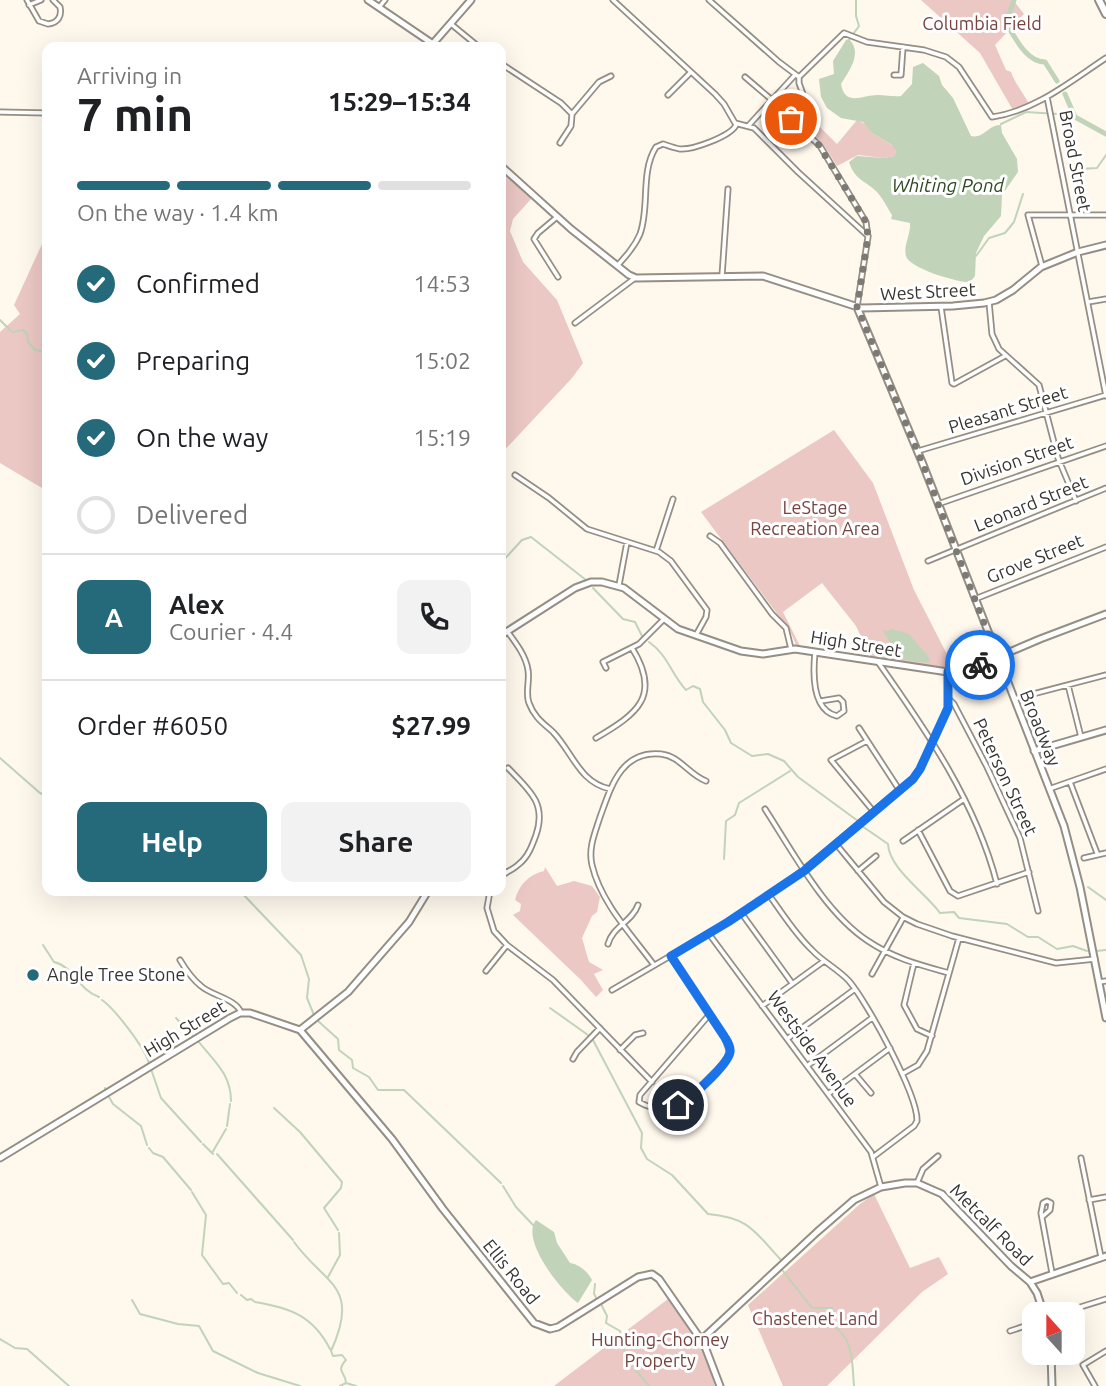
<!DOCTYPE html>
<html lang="en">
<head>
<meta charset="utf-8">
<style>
  :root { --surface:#fff; --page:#f2f2f2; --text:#202124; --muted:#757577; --line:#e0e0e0; --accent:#256a7b }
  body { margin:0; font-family:Ubuntu,sans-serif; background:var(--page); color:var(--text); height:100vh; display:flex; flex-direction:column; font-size:26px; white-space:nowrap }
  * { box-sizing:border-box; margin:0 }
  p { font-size:23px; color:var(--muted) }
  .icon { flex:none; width:38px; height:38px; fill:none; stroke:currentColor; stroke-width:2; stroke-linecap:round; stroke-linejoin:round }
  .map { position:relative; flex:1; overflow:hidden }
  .side { position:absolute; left:42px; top:42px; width:464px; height:854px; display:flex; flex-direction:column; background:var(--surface); border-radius:14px; box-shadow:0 7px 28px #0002 }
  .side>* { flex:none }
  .needle { width:46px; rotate:339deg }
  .fabs { position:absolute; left:1022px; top:1302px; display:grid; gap:14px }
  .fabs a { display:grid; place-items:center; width:63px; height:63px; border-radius:14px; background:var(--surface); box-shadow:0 7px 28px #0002; font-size:35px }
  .pin { position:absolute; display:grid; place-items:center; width:60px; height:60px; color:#fff; margin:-30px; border:4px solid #fff; border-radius:50%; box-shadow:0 2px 7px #0007 }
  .courier { position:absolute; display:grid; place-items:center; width:70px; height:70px; margin:-35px; border:5px solid #1a73e8; border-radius:50%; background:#fff; color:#222; box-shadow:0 2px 9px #0007 }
  .overview em { font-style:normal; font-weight:700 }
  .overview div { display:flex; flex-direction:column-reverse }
  .overview { display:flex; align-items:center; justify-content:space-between; height:119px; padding:0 35px }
  h1 { font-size:46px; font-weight:700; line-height:52px }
  .bar { display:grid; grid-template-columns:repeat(4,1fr); gap:10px 7px; align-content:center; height:84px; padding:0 35px }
  .bar i { height:9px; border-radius:5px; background:var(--line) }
  .bar .current { background:var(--accent) }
  .bar p { grid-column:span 4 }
  .line { display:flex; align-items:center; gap:18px; padding:0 35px; border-top:2px solid var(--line) }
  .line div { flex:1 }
  .round { display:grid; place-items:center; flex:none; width:74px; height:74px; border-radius:14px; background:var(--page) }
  ol { padding:0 35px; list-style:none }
  li { display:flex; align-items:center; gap:21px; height:77px }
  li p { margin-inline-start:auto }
  li .icon { padding:7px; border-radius:50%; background:var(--accent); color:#fff; stroke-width:4 }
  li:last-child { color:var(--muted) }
  li i { width:38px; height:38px; border:4px solid var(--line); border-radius:50% }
  .primary-button { display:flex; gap:14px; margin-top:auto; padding:14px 35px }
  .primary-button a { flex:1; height:80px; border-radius:14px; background:var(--accent); color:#fff; font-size:28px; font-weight:700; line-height:80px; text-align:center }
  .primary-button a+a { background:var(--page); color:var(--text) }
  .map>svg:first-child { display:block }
  .green { fill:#ebc8c4 }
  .water { fill:#c1d3b8 }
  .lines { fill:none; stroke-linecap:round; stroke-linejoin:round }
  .stream { stroke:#c1d3b8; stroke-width:2 }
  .river { stroke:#c1d3b8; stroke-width:5 }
  .minor-casing { stroke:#948e84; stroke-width:7 }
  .tertiary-casing { stroke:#948e84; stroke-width:9 }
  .secondary-casing { stroke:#948e84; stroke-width:10 }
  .minor { stroke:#fff; stroke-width:3.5 }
  .tertiary { stroke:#fff; stroke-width:5 }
  .secondary { stroke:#fff; stroke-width:6 }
  .done { stroke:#7d7973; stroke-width:7; stroke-dasharray:0 12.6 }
  .route { stroke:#1a73e8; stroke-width:9 }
  .poi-dot { fill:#256a7b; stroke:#fff; stroke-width:2.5 }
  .labels { text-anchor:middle; stroke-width:6; stroke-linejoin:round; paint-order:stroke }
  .park-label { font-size:18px; fill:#76433e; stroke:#fff }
  .street-label { font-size:18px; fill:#383531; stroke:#fff }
  .poi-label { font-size:18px; fill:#383531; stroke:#fff; text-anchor:start }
  .water-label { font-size:19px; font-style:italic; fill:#304921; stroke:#fff }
</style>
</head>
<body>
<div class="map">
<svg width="1106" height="1386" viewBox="0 0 1106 1386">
  <rect width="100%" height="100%" fill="#fef8ed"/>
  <path class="green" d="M921,0H1013L1024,14L995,45L1006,70L1011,72C1015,84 1023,92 1029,104L1014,112L980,53Z
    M857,120L865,124L872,133L895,147L896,151L894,156L884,158L858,155L837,166L823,144L810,131L817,124L837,144Z
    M503,172L532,198L513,219L510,231L523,262L557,300L583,363L572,378L501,454L500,175Z
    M47,233V491L0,463V332L20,314L14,305Z
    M834,430L873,483L914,590L954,668L936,667L870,656L856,626L822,583L783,612L800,646L796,645L788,626L778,615L701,512Z
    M545,867L557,886L574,881L592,886L600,897L597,912L592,916L582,938L589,962L603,970L594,974L603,990L596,997L581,980L513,915L520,911L521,904L515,900C519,885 528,875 544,871Z
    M874,1194L910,1268L939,1257L948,1274L922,1292L827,1386H783L748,1305L860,1204Z
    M668,1299L702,1347L715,1386H554Z"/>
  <path class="water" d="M849,39C863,53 849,71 841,84C845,107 862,95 878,95C886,95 893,97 901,96L912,84L913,67L923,63L939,76L942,85L953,98L971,136C984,139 989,124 1001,125L1002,133L1017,159L1018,172L1002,195L1001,216L984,236L976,253L975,276L970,282C958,283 909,268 906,256C903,246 911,234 910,223L891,219L892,215C887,207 882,197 876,191C864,180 855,180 849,162L857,156L884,158L894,156L896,151L892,145L872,133L863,122L841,118L827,108L821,97L819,79L834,74L833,61L846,40Z
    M892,629L909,634L928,656L930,660L928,663L899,659L883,630L888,631Z
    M536,1220L554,1232L557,1243L570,1263C579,1264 588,1272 592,1280L578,1303C561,1291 520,1240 536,1220Z"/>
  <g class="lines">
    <path class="stream" d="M849,40L859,26L856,16V0
      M1001,124L1026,112L1073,115
      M1079,169L1097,168L1106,155
      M976,256L989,238L1005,233L1014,222L1023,194
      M0,320L12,332L23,330L27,334L28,342L35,350L47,352
      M500,564L522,540L531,537L586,580
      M593,588L623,619L635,622L642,636
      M649,642C668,655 671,674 686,690L693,686L700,689L703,702L725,730L731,743L752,756L768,754L784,761L798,777L858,821
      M0,758L40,793L47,796
      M862,826L888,844C889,869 926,893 940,913L954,912L959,918L1007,924L1028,937H1038L1057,949L1073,946L1087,951
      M724,859L726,821L735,815L739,803L790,771
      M1088,887L1106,900
      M240,891L301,955L309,979L307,998L314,1015
      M43,945L54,962C75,967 76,988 99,997
      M1096,951L1106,950
      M102,1000C114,1008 145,1048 149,1063
      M550,1008L588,1035
      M176,1018L192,1035
      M318,1021L338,1039L339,1050L352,1060L353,1068L369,1077L378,1090H404L501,1183
      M593,1040L642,1133L641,1148L647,1159L672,1175L708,1214C750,1218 754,1231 781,1260
      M198,1041C214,1061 231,1074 231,1101
      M151,1069L161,1098L201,1142
      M105,1088V1089
      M108,1095L113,1104L141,1126L147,1145
      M274,1108L300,1132L342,1182L341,1188L324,1208L338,1230
      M227,1126L230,1104
      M203,1144L213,1154
      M149,1148L153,1153L163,1157L191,1190
      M212,1153L226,1129
      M217,1154L293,1240
      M503,1186L516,1207L534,1226
      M192,1192L206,1215L202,1255L223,1284L229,1283L237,1293
      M294,1242C325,1285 361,1285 331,1351L333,1356L342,1355L346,1360C335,1372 346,1372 346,1383
      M783,1271L812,1308H832L833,1326C854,1338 852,1364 854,1386
      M328,1277L340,1255L339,1233
      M595,1284L594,1294L597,1299
      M241,1295L247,1300L251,1299L255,1302C291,1308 313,1316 330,1349
      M132,1300L140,1314L178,1324L199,1326L213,1351L258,1373L300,1386
      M601,1304L607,1316L606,1323L620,1331L626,1358L649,1386
      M0,1339L15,1348L27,1349L69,1386
      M340,1386L346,1383L356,1386"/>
    <path class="river" d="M1014,0L1006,23C1015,37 1026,62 1045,62L1057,81
      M1065,94L1075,117L1106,134"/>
    <defs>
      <path id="minor" d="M27,0L39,21L48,24C58,23 62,16 60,7L53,0
        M613,0L715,94L724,104L735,123L754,128L798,172L868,236
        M709,0L779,62L799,77
        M29,5L41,0
        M380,6L385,0
        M451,24L479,47
        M500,63L561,103L572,114
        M894,75H901L903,47
        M745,77L772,100
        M668,95L691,72
        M804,97L799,83V77L844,33L867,42L924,50L946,57L959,67L992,117C1035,111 1071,81 1106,58
        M1047,97L1106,396
        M0,112L47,113
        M572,114L599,82L611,76
        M791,119L820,146L866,222L868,237L857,307
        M749,125L795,75
        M560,143L571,126L572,114
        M557,217L538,233L534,239L558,277
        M617,266C626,256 635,246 640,234C650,207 640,172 656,147L663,144C669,146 674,148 680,149C693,150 731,136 736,125
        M1042,266L1028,215H1106
        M722,276L728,189
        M989,302L992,334L999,349L1039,385L1058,458L1076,501
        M1088,302L1106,299
        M941,307L952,383L954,384L1005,356
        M575,323L635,278
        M918,451L1106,395
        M515,475L549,498L587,529L659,552L671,561L707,610L706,617L696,635
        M938,504L1106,446
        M710,536L720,543L772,614L786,628L791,649
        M656,551L673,499
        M928,561L1106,488
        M619,585L627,542
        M975,599L1106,547
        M507,631C516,643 526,656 528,670C530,681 525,693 529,703C534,717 543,723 553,732C573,753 579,782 610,789
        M815,652C813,672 811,710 837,716L844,711L843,702L839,698L821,701
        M878,662C926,730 976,802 997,884
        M606,668L603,662L639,644L663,620
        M1068,685L1081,737
        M949,699L954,704L987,767L1020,838L1038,911
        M1014,699L1106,675
        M859,728L900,791
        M596,738C637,714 662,696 632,648
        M867,741L831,760L874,812
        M1070,782L1097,853
        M1049,789L1106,769
        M765,809C793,852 825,913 868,941C893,958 920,965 949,973
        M918,830L950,891L958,896L1029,872
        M903,841L964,799
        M836,844L884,902L903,917L917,924L952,936L1056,963L1095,959
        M1084,858L1106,853
        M500,868L506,872
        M858,871L876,856
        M500,877C506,872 514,869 519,864C528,857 532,846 536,835C547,803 529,790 508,768
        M490,891L487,908L494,931L507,945L553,980L652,1082
        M769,895C783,914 795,934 812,950C823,962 838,969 849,981C867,1002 918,1095 917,1121L914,1126L873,1157
        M742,914L792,983
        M709,934L871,1152L881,1187
        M608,944C613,926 632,922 638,905
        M671,956L724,1036L730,1053C725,1063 716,1071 708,1079C689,1099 668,1119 639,1102L640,1095L709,1015
        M180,960C186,970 192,979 201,986C212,996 237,999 241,1013
        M914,963L904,1005L917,1029L932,1036
        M654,965C631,934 601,903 592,865C588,848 595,833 600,817C611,787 621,750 661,754C680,756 689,775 706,781
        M486,971L507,945
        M872,974L903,918
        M1099,982L1106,981
        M612,990L720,927L792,879L913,779L920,770L948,708V672
        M762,1006L824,961
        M787,1039L855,989
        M620,1050L635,1035L643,1033
        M573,1059L577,1052L600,1028
        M807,1066L872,1018
        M855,1074L871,1093
        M902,1074L918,1065L927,1051L959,938
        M828,1094L890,1048
        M1081,1158L1101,1257
        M917,1183L923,1169L938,1156
        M1089,1200L1106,1197
        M1042,1217L1050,1210L1051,1203L1047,1201L1043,1203L1041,1213L1052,1273
        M1058,1314L1106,1299
        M1010,1331L1034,1323
        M1095,1386L1083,1365L1106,1351"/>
      <path id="tertiary" d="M368,0L433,44
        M430,47L471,0
        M500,165L571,229L629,275L636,278L763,276L861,308L953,306L984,303L996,300L1013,290L1041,267L1078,252L1106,245
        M857,307L922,462L1064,826L1080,887L1106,1018
        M500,636L575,588L591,582H602L624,588L678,629L741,651L763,654L795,649L948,672L972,668L1040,639L1106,614
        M1034,751L1106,730
        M300,1030L348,992L409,922L428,891
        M0,1158L230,1018L240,1013H250L300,1030L392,1139L443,1209L534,1323L550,1329L558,1327L638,1277L652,1274L659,1279L704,1344L720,1386
        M1030,1282L1106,1256
        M701,1340L817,1232L854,1200L881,1187L905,1183H917L942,1194L1011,1266L1030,1282L1037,1293L1044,1314
        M1051,1353L1052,1386"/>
      <path id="secondary" d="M1099,0L1106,14"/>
    </defs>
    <use href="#minor" class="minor-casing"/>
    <use href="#tertiary" class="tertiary-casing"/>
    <use href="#secondary" class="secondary-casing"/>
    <use href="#minor" class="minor"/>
    <use href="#tertiary" class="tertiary"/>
    <use href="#secondary" class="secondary"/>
  </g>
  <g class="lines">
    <path class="done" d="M791,119L817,142L866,222L868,237L857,307L922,462L997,657L980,665"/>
    <path class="route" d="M678,1105C689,1100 728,1065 730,1052C731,1046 727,1041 724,1036L671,956L728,922L804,871L913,779L920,769L948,708V672L980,665"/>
  </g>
  <circle class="poi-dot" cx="33" cy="975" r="7"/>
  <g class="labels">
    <g class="park-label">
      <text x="982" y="30">Columbia Field</text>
      <text x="815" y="514">LeStage<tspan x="815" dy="21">Recreation Area</tspan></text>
      <text x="815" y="1325">Chastenet Land</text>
      <text x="660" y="1346">Hunting-Chorney<tspan x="660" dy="21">Property</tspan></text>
    </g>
    <g class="street-label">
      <text transform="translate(1075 161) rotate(79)" y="6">Broad Street</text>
      <text transform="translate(928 292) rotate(-3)" y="6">West Street</text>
      <text transform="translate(1008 410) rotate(-17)" y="6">Pleasant Street</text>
      <text transform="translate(1017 461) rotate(-19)" y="6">Division Street</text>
      <text transform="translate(1031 504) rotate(-22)" y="6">Leonard Street</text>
      <text transform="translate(1035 559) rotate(-22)" y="6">Grove Street</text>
      <text transform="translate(856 644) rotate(9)" y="6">High Street</text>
      <text transform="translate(1040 728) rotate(68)" y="6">Broadway</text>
      <text transform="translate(1005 777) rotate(65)" y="6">Peterson Street</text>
      <text transform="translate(185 1029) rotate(-31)" y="6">High Street</text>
      <text transform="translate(812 1049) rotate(54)" y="6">Westside Avenue</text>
      <text transform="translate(991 1225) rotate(45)" y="6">Metcalf Road</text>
      <text transform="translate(511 1272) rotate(51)" y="6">Ellis Road</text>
    </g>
    <g class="poi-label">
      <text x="47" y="981">Angle Tree Stone</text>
    </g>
    <g class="water-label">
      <text x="948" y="192">Whiting Pond</text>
    </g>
  </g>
</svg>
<div class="fabs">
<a><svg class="needle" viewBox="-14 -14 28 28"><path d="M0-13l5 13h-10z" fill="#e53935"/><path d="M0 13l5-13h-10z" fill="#757577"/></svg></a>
</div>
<div class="pin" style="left:791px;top:119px;background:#ea580c"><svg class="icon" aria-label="bag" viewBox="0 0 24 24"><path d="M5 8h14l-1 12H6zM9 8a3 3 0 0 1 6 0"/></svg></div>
<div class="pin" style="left:678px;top:1105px;background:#1f2937"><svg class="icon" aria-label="home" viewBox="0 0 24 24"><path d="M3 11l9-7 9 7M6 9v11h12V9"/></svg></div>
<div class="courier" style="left:980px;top:665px"><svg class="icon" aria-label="bike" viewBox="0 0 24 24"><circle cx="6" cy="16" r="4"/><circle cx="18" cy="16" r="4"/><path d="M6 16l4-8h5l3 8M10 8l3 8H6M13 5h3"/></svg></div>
<section class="side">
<div class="overview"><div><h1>7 min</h1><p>Arriving in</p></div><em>15:29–15:34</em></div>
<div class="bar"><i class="current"></i><i class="current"></i><i class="current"></i><i></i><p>On the way · 1.4 km</p></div>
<ol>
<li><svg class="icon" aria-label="check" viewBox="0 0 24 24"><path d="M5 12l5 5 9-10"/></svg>Confirmed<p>14:53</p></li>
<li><svg class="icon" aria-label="check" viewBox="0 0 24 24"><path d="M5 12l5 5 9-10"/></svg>Preparing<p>15:02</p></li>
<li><svg class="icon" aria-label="check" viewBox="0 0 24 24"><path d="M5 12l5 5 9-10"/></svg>On the way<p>15:19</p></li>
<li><i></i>Delivered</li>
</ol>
<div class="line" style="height:126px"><b class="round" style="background:var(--accent);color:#fff">A</b><div><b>Alex</b><p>Courier · 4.4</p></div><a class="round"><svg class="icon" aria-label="phone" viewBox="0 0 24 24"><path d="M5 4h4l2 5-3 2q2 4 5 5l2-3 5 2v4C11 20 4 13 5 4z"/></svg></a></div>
<div class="line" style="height:91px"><div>Order #6050</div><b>$27.99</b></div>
<div class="primary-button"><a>Help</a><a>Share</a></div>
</section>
</div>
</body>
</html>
